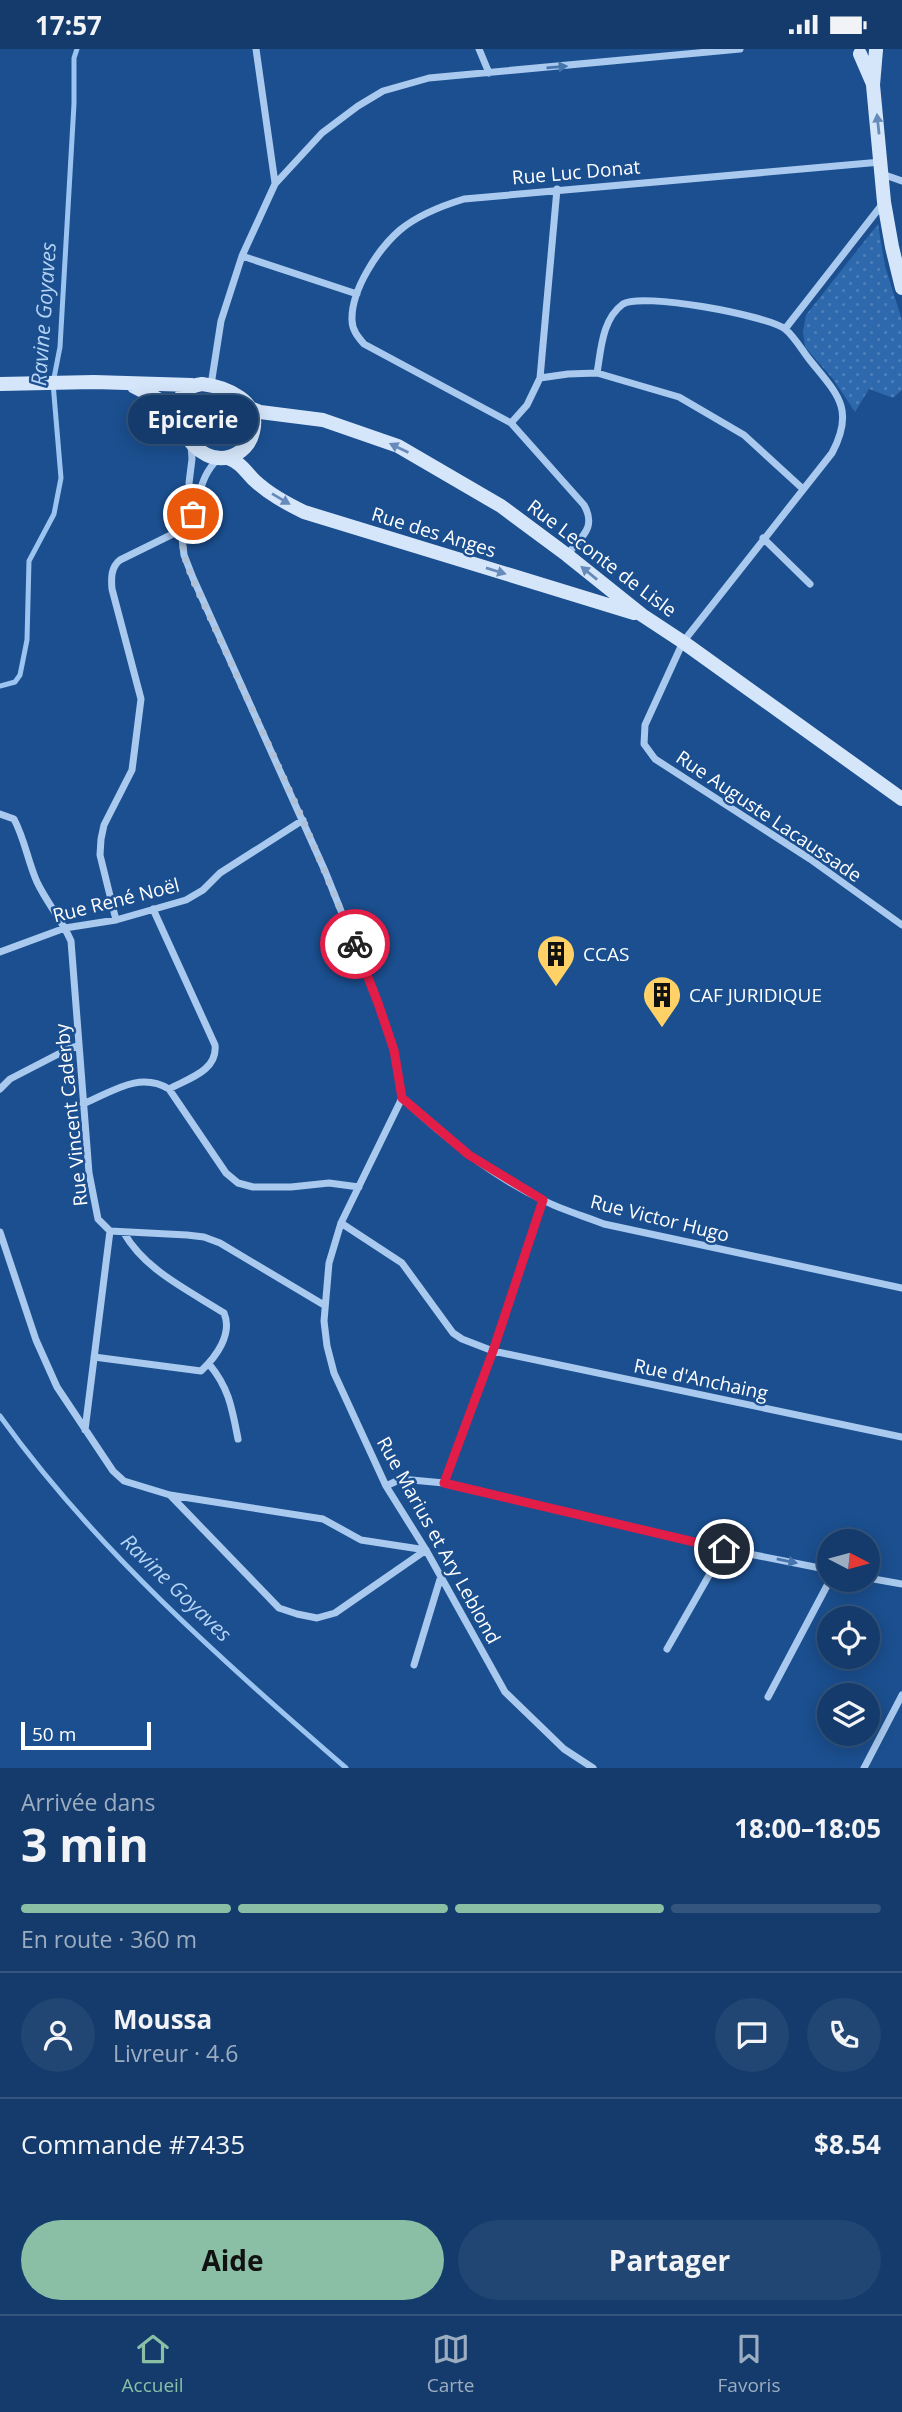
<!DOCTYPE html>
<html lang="fr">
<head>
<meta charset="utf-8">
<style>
  :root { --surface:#143b6b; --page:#214673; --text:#f1f3f6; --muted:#9dadc1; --line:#33557e; --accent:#8abfa5 }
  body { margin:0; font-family:"Open Sans",sans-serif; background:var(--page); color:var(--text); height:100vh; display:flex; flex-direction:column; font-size:26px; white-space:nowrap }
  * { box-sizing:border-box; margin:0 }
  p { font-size:23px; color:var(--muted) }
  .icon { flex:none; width:38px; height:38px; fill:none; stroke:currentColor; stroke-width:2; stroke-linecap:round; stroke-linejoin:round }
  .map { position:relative; height:1719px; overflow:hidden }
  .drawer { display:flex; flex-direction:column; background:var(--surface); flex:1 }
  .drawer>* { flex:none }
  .needle { width:46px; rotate:96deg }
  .fabs { position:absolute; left:817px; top:1480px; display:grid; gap:14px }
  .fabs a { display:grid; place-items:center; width:63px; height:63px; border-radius:50%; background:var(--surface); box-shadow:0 4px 18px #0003,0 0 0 2px var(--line); font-size:35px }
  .scale { position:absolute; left:21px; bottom:18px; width:130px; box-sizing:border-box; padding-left:7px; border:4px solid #fff; border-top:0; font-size:19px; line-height:24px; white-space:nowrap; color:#fff; -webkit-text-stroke:5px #1b4f8f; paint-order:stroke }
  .pin { position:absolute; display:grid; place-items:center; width:60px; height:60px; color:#fff; margin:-30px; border:4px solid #fff; border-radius:50%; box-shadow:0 2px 7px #0007 }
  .courier { position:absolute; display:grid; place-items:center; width:70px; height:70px; margin:-35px; border:5px solid #e11d48; border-radius:50%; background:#fff; color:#222; box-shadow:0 2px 9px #0007 }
  .bubble { position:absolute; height:49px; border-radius:24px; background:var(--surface); box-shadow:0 4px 18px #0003,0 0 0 2px var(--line); font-size:23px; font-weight:700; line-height:49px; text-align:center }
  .headline em { font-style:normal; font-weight:700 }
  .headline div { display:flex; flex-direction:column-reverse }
  .headline { display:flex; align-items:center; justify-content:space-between; height:119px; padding:0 21px }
  h1 { font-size:46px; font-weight:700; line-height:52px }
  .bar { display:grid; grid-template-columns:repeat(4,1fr); gap:10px 7px; align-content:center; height:84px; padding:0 21px }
  .bar i { height:9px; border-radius:5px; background:var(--line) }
  .bar .on { background:var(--accent) }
  .bar p { grid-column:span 4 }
  .line { display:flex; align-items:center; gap:18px; padding:0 21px; border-top:2px solid var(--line) }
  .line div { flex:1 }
  .round { display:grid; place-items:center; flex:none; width:74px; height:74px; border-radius:37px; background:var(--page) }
  .primary-button { display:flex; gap:14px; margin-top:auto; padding:14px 21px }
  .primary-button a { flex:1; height:80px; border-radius:42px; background:var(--accent); color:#111; font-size:28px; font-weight:700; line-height:80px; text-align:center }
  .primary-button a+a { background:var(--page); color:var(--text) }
  .status { display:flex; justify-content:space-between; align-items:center; height:49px; padding:0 35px; background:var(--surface); direction:ltr }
  .status svg { height:19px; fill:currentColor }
  .dock { display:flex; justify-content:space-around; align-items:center; height:98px; border-top:2px solid var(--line); background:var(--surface); font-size:19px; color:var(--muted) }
  .dock a { display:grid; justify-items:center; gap:4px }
  .dock .on { color:var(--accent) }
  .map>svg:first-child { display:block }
  .grass { fill:url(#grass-dots) }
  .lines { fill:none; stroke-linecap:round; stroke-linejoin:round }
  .stream { stroke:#9cc4f0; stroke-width:5 }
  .street { stroke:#a9c9ee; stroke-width:7 }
  .secondary { stroke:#d6e6fa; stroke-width:14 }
  .oneway { fill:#4674ac }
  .oneway2 { fill:#668bba }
  .done { stroke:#afc1d8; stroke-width:7; stroke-dasharray:0 12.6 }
  .route { stroke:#e11d48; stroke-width:9 }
  .labels { text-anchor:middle; stroke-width:5; stroke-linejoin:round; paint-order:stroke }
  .street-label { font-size:19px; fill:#fff; stroke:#1b4f8f }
  .poi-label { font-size:19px; fill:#fff; stroke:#1b4f8f; text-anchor:start }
  .water-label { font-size:21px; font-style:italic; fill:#b5d3f5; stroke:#1b4f8f }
</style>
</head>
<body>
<div class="status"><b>17:57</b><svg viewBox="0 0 49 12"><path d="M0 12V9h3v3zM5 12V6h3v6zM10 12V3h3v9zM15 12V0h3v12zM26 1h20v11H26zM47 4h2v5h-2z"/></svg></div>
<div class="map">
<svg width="902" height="1719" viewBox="0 0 902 1719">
  <defs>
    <pattern id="grass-dots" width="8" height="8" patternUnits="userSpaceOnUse" patternTransform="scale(1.75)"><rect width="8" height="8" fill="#2e69ad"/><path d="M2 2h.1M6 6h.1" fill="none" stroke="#4d80b9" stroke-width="1.8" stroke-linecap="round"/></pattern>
  </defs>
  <rect width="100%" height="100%" fill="#1b4f8f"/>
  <path class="grass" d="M878,175L885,217L902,271V341L893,349L869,340L855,363L833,330L805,298L803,283L806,266Z"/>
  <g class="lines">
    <path class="stream" d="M0,637L15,633L20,626L27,591L29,512L54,465L61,429L53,334L60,298L74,55V9L77,0
      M0,1367C96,1501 222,1611 346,1719"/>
    <path class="street" d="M256,0L275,134
      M479,0L489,24
      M882,125L902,132
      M242,207L357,245
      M785,280L884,153
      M597,324C601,301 602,270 623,255C641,243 766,266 785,280C794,287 802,301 809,310C836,344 856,359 832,404L683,593L645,676L644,695L655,710L810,810L902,876
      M540,329L568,325L597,324L679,348L744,386L803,440
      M211,336L221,272L242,207L275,135L322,84L358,57L383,42L429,29L740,0
      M511,374L527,356L540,329L557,140
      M191,396L192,410L189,434L192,461
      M218,410C202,425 201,442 193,462C191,469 185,475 181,481L184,506L193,529L325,822L378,954L394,1001L402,1049L341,1174L329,1214L324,1272L327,1297L334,1324L386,1437L426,1501L505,1643L564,1700L593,1719
      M763,489L810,535
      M567,506C581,488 597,479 584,456L511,374L364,295C358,288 352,281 352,271C351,241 378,200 400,181C418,166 441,157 464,150L881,113
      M0,765L14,770C25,791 28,813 37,833C47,854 62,871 71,892L89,1124L98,1170L110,1182L187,1186L204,1188L220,1194L324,1256
      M116,871L100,806L101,790L104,776L132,721L141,650L112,540C111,529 111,518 120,511L181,481
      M0,903L65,879L116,871L186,851L203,841L220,824L303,771
      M0,1040L10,1030L70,999L78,997
      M169,1040L226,1124L238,1134L253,1138H291L329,1134L359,1138
      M402,1049C444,1088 490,1126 543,1151C562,1161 584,1167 604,1175L902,1239
      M83,1055C112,1043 139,1022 169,1040C187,1030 218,1022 215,996L153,860
      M341,1174L402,1214L453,1284L462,1290L493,1302L902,1388
      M0,1183L36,1291L57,1338L113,1422L124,1432L170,1446L279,1559L297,1565L317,1569L335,1564L426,1501
      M94,1308L201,1322C216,1308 233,1285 224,1264C188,1241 145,1221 124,1184
      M209,1315C229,1339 232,1359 238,1390
      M85,1381L110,1182
      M444,1434L493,1302L543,1151
      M386,1437L401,1430L444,1434L724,1500L830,1521
      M170,1446L323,1470L361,1491L426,1501
      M868,1529L902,1535
      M667,1600L724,1500
      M414,1616L441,1527
      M768,1648L830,1531
      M864,1719L902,1646"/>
    <path class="secondary" d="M876,1L873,36L884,153L892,198L902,239
      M860,5L873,35
      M0,335L94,333L192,336
      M202,335C227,338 261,352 253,383C251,392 246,399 238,404C194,431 149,342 202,335Z
      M133,337L160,351L177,368
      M250,359L260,363L323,371L398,397L501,457L567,506L642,566L683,593L902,750
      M228,409C241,414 245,422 254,431C269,445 286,454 304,463L634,564"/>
  </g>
  <defs><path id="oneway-solid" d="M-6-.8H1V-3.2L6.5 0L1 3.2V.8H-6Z" transform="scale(1.75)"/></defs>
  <g class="oneway">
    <use href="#oneway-solid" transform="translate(557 18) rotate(-5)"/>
    <use href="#oneway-solid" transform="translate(787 1512) rotate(11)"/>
  </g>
  <g class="oneway2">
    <use href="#oneway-solid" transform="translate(878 75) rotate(-96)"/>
    <use href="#oneway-solid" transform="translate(399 399) rotate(-154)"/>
    <use href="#oneway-solid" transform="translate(281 450) rotate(31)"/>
    <use href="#oneway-solid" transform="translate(496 522) rotate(17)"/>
    <use href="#oneway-solid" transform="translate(589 524) rotate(-141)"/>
  </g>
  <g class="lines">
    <path class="done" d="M193,465L181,481L184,506L192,529L303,771L355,895"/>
    <path class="route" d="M355,895L378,954L394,1001L402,1049L469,1106L543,1151L493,1302L444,1434L724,1500"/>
  </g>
  <defs>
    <symbol id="building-pin" viewBox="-11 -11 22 30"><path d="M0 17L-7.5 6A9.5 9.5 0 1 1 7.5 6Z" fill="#ffd166" stroke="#1b4f8f"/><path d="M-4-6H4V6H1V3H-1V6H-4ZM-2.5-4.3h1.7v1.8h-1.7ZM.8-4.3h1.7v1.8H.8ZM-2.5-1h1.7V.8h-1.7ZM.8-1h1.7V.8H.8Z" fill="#111"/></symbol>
  </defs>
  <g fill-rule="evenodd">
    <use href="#building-pin" x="534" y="883" width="44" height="60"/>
    <use href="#building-pin" x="640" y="924" width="44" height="60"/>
  </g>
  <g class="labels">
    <g class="street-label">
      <text transform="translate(576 123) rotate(-5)" y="7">Rue Luc Donat</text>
      <text transform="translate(434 483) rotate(17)" y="7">Rue des Anges</text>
      <text transform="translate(602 509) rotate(37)" y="7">Rue Leconte de Lisle</text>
      <text transform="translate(769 767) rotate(34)" y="7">Rue Auguste Lacaussade</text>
      <text transform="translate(116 851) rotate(-14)" y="7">Rue René Noël</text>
      <text transform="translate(71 1066) rotate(-96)" y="7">Rue Vincent Caderby</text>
      <text transform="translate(660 1169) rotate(14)" y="7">Rue Victor Hugo</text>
      <text transform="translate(701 1330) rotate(12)" y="7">Rue d'Anchaing</text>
      <text transform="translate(439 1491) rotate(61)" y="7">Rue Marius et Ary Leblond</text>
    </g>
    <g class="poi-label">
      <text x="583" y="912">CCAS</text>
      <text x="689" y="953">CAF JURIDIQUE</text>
    </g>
    <g class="water-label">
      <text transform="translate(44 265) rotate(-86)" y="7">Ravine Goyaves</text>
      <text transform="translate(176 1539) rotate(44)" y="7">Ravine Goyaves</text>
    </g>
  </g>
</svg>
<div class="fabs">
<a><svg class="needle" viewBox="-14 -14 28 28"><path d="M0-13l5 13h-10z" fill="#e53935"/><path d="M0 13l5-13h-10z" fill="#9dadc1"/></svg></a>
<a><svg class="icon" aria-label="locate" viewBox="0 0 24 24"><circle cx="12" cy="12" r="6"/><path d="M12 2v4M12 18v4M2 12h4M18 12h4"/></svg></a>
<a><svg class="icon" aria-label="layers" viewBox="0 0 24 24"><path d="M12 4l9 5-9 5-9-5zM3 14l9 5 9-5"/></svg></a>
</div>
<div class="scale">50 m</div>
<div class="pin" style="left:193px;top:465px;background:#ea580c"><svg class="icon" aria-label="bag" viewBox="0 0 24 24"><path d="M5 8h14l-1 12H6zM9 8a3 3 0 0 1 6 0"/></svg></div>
<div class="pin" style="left:724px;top:1500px;background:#1f2937"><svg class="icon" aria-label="home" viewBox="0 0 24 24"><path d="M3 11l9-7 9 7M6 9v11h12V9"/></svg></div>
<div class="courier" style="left:355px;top:895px"><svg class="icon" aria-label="bike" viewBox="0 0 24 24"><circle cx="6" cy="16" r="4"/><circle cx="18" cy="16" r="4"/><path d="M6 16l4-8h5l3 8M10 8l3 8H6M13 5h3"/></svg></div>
<div class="bubble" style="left:128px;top:346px;width:130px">Epicerie</div>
</div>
<section class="drawer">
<div class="headline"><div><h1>3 min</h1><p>Arrivée dans</p></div><em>18:00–18:05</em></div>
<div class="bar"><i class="on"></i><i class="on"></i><i class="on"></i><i></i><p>En route · 360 m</p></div>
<div class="line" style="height:126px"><a class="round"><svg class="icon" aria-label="person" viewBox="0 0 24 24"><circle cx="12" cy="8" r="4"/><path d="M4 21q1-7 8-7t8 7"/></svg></a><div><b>Moussa</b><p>Livreur · 4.6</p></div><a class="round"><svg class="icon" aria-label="chat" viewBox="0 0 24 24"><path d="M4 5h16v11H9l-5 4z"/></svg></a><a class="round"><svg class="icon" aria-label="phone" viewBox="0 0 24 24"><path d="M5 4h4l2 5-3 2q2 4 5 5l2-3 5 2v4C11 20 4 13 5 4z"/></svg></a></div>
<div class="line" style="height:91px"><div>Commande #7435</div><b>$8.54</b></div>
<div class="primary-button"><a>Aide</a><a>Partager</a></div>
</section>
<nav class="dock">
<a class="on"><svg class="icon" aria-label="home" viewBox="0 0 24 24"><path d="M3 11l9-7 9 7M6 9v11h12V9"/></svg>Accueil</a>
<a><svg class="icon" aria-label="map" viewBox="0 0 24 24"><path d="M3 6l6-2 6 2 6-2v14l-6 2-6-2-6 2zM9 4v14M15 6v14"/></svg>Carte</a>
<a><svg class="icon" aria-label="saved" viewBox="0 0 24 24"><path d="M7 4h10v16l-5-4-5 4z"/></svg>Favoris</a>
</nav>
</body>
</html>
